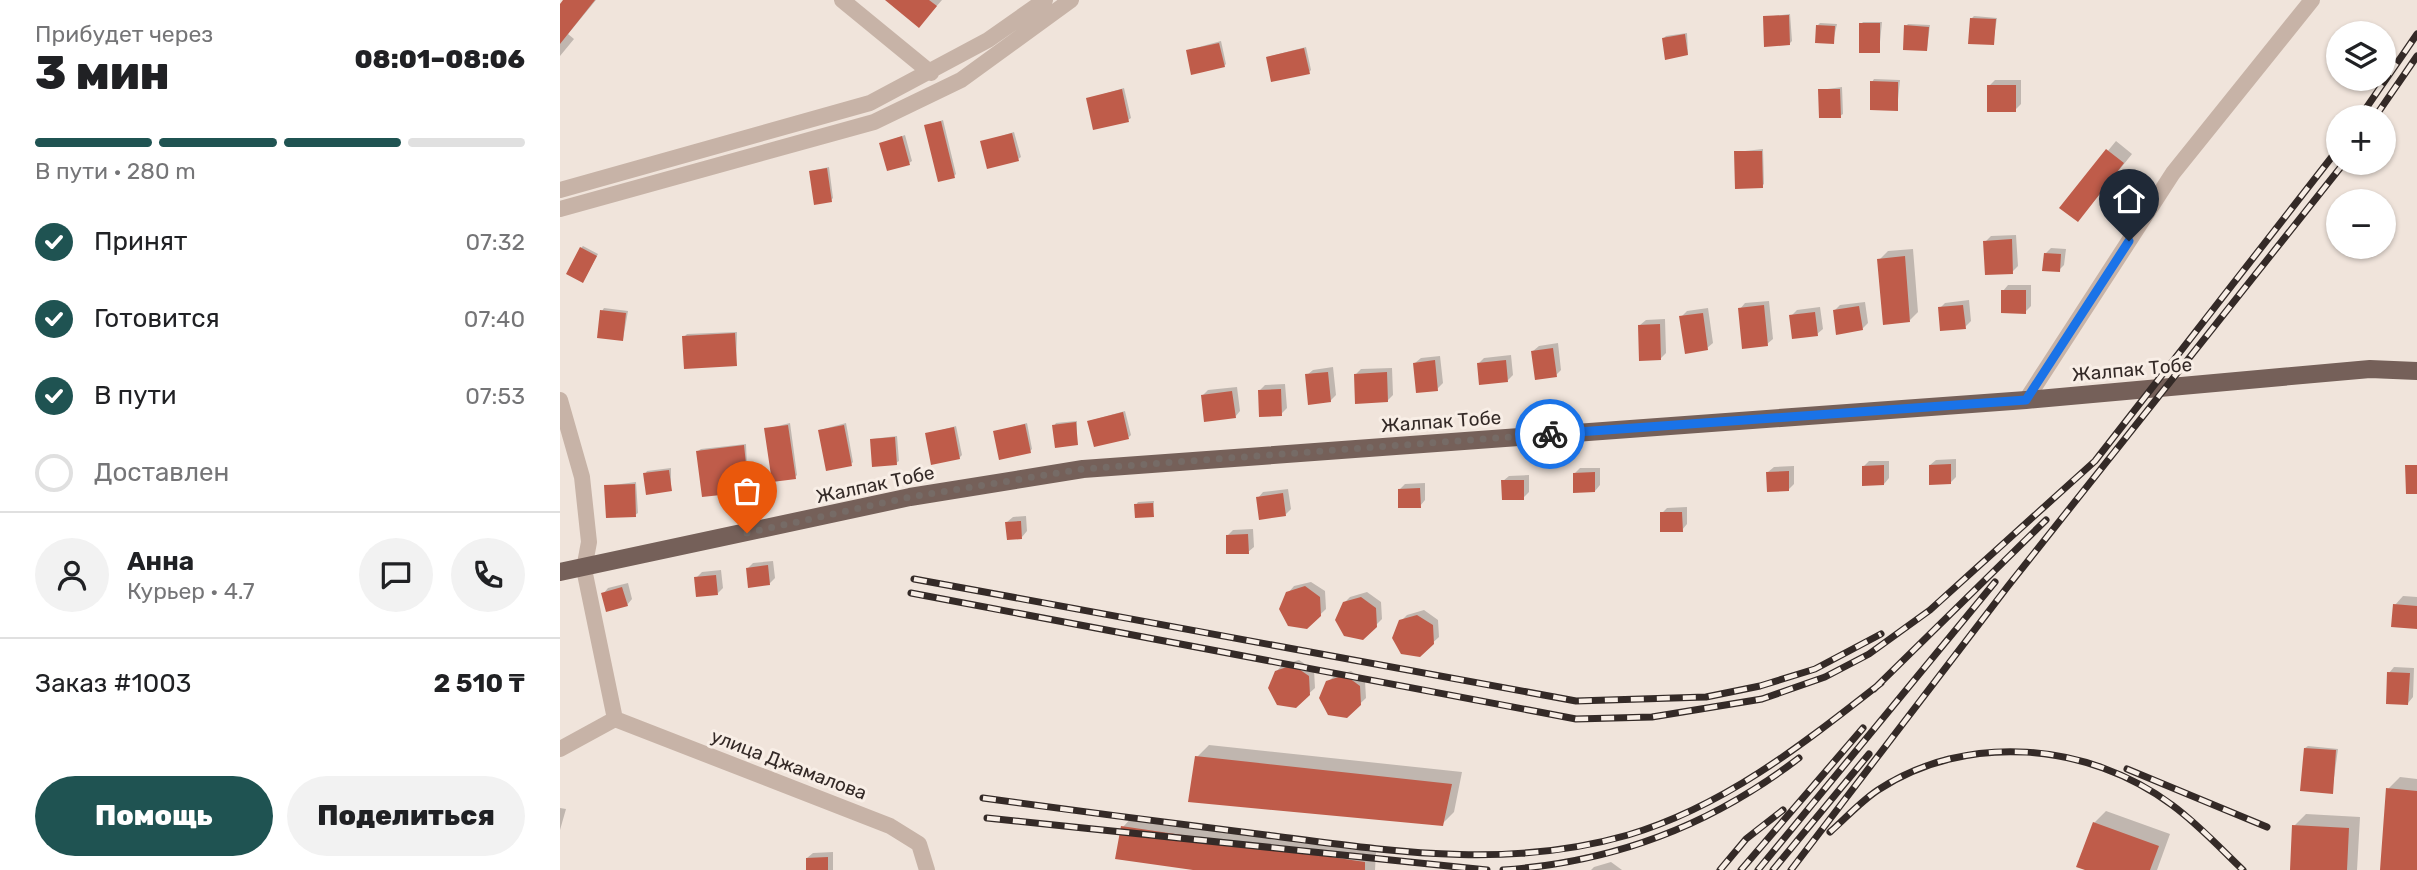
<!DOCTYPE html>
<html lang="ru">
<head>
<meta charset="utf-8">
<style>
  :root { --surface:#fff; --page:#f2f2f2; --text:#202124; --muted:#757577; --line:#e0e0e0; --accent:#1f5352 }
  body { margin:0; font-family:Rubik,sans-serif; background:var(--page); color:var(--text); height:100vh; display:flex; flex-direction:column; font-size:26px; white-space:nowrap }
  * { box-sizing:border-box; margin:0 }
  p { font-size:23px; color:var(--muted) }
  .icon { flex:none; width:38px; height:38px; fill:none; stroke:currentColor; stroke-width:2; stroke-linecap:round; stroke-linejoin:round }
  .map { position:relative; flex:1; overflow:hidden }
  .details { display:flex; flex-direction:column; background:var(--surface); width:560px }
  .details>* { flex:none }
  .buttons { position:absolute; left:1766px; top:21px; display:grid; gap:14px }
  .buttons a { display:grid; place-items:center; width:70px; height:70px; border-radius:50%; background:var(--surface); box-shadow:0 2px 5px #0004; font-size:35px }
  .pin { position:absolute; display:grid; place-items:center; width:60px; height:60px; color:#fff; margin:-72px -30px; border-radius:50% 50% 50% 0; rotate:-45deg; box-shadow:0 0 7px #0007 }
  .pin .icon { rotate:45deg }
  .courier { position:absolute; display:grid; place-items:center; width:70px; height:70px; margin:-35px; border:5px solid #1a73e8; border-radius:50%; background:#fff; color:#222; box-shadow:0 2px 9px #0007 }
  .overview em { font-style:normal; font-weight:800 }
  .overview div { display:flex; flex-direction:column-reverse }
  .overview { display:flex; align-items:center; justify-content:space-between; height:119px; padding:0 35px }
  h1 { font-size:46px; font-weight:800; line-height:52px }
  .bar { display:grid; grid-template-columns:repeat(4,1fr); gap:10px 7px; align-content:center; height:84px; padding:0 35px }
  .bar i { height:9px; border-radius:5px; background:var(--line) }
  .bar .selected { background:var(--accent) }
  .bar p { grid-column:span 4 }
  .line { display:flex; align-items:center; gap:18px; padding:0 35px; border-top:2px solid var(--line) }
  .line div { flex:1 }
  .round { display:grid; place-items:center; flex:none; width:74px; height:74px; border-radius:37px; background:var(--page) }
  ol { padding:0 35px; list-style:none }
  li { display:flex; align-items:center; gap:21px; height:77px }
  li p { margin-inline-start:auto }
  li .icon { padding:7px; border-radius:50%; background:var(--accent); color:#fff; stroke-width:4 }
  li:last-child { color:var(--muted) }
  li i { width:38px; height:38px; border:4px solid var(--line); border-radius:50% }
  .action { display:flex; gap:14px; margin-top:auto; padding:14px 35px }
  .action a { flex:1; height:80px; border-radius:42px; background:var(--accent); color:#fff; font-size:28px; font-weight:800; line-height:80px; text-align:center }
  .action a+a { background:var(--page); color:var(--text) }
  main { display:flex; flex:1; min-height:0 }
  .map>svg:first-child { display:block }
  .shadow { fill:#0003 }
  .building { fill:#bf5c4a }
  .lines { fill:none; stroke-linecap:round; stroke-linejoin:round }
  .minor { stroke:#c7b3a7; stroke-width:16 }
  .primary { stroke:#756059; stroke-width:18 }
  .rail-casing { stroke:#342a27; stroke-width:7 }
  .rail { stroke:#f8eee6; stroke-width:4.5; stroke-dasharray:13; stroke-linecap:butt }
  .done { stroke:#766b66; stroke-width:7; stroke-dasharray:0 12.6 }
  .route { stroke:#1a73e8; stroke-width:9 }
  .labels { text-anchor:middle; stroke-width:6; stroke-linejoin:round; paint-order:stroke }
  .street-label { font-size:19px; fill:#342a27; stroke:#f8eee6 }
</style>
</head>
<body>
<main>
<section class="details">
<div class="overview"><div><h1>3 мин</h1><p>Прибудет через</p></div><em>08:01–08:06</em></div>
<div class="bar"><i class="selected"></i><i class="selected"></i><i class="selected"></i><i></i><p>В пути · 280 m</p></div>
<ol>
<li><svg class="icon" aria-label="check" viewBox="0 0 24 24"><path d="M5 12l5 5 9-10"/></svg>Принят<p>07:32</p></li>
<li><svg class="icon" aria-label="check" viewBox="0 0 24 24"><path d="M5 12l5 5 9-10"/></svg>Готовится<p>07:40</p></li>
<li><svg class="icon" aria-label="check" viewBox="0 0 24 24"><path d="M5 12l5 5 9-10"/></svg>В пути<p>07:53</p></li>
<li><i></i>Доставлен</li>
</ol>
<div class="line" style="height:126px"><a class="round"><svg class="icon" aria-label="person" viewBox="0 0 24 24"><circle cx="12" cy="8" r="4"/><path d="M4 21q1-7 8-7t8 7"/></svg></a><div><b>Анна</b><p>Курьер · 4.7</p></div><a class="round"><svg class="icon" aria-label="chat" viewBox="0 0 24 24"><path d="M4 5h16v11H9l-5 4z"/></svg></a><a class="round"><svg class="icon" aria-label="phone" viewBox="0 0 24 24"><path d="M5 4h4l2 5-3 2q2 4 5 5l2-3 5 2v4C11 20 4 13 5 4z"/></svg></a></div>
<div class="line" style="height:91px"><div>Заказ #1003</div><b>2 510 ₸</b></div>
<div class="action"><a>Помощь</a><a>Поделиться</a></div>
</section>
<div class="map">
<svg width="1857" height="870" viewBox="0 0 1857 870">
  <rect width="100%" height="100%" fill="#f0e4db"/>
  <path class="shadow" d="M6,0H36L8,34L14,39L0,56V7Z
    M327,0H382L359,26Z
    M1230,14L1232,41L1229,44L1205,17Z
    M1414,16L1437,18L1433,43L1411,19Z
    M1303,22H1322L1319,52L1301,24Z
    M1260,23L1277,24L1273,42L1258,25Z
    M1348,24L1370,25L1367,49L1346,26Z
    M1127,33L1128,54L1103,39L1106,36Z
    M661,41L666,64L664,66L628,50Z
    M746,47L751,70L749,72L707,57Z
    M1314,79L1340,80L1337,109L1312,82Z
    M1435,80H1461V104L1455,110L1429,86Z
    M1282,87L1283,114L1280,116L1260,90Z
    M564,88L571,118L568,120L527,99Z
    M383,120L396,174L394,176L366,126Z
    M454,132L461,157L458,159L422,142Z
    M345,135L352,161L349,163L320,144Z
    M1556,141L1572,154L1526,211L1502,207Z
    M1203,149L1204,184L1202,186L1176,152Z
    M269,167L273,198L271,200L251,171Z
    M1456,235L1458,266L1452,272L1425,242L1431,236Z
    M23,246L38,254L25,278L21,248Z
    M1491,248L1506,249L1504,265L1499,270L1485,254Z
    M1353,249L1358,312L1350,320L1319,260L1328,251Z
    M1448,285H1471V306L1465,312L1443,291Z
    M1409,300L1411,321L1405,327L1380,308L1385,303Z
    M1209,301L1213,339L1207,344L1180,309L1185,303Z
    M1305,302L1308,323L1302,329L1274,311L1280,305Z
    M1260,307L1263,329L1257,334L1231,316L1237,310Z
    M44,308L68,311L63,339L42,311Z
    M1148,308L1153,343L1147,348L1121,317L1127,311Z
    M1105,319L1106,353L1100,359L1080,325L1086,320Z
    M177,332L176,365L124,337L127,334Z
    M998,343L1001,370L996,375L973,351L979,346Z
    M951,355L953,375L948,380L918,364L924,358Z
    M880,356L883,383L877,389L855,363L861,358Z
    M773,367L776,395L770,401L747,375L753,370Z
    M832,368L833,395L827,401L795,375L801,369Z
    M725,384L727,408L721,414L700,390L705,385Z
    M677,387L680,411L675,417L642,396L648,390Z
    M565,411L571,435L569,437L529,421Z
    M517,421V443L494,426L496,423Z
    M230,423L237,475L235,477L206,429Z
    M286,423L293,462L291,464L260,430Z
    M467,423L472,449L470,451L435,432Z
    M396,426L402,455L399,458L367,434Z
    M337,436L339,461L336,463L312,439Z
    M186,444L188,490L138,451L141,449Z
    M1396,459V477L1391,482L1370,465L1376,460Z
    M1309,461H1329V478L1324,484L1303,467Z
    M1234,466V484L1229,489L1208,472L1214,467Z
    M111,468V490L85,474L87,471Z
    M1020,468H1040V485L1035,491L1014,474Z
    M969,475V492L963,498L943,481L949,476Z
    M76,482L78,513L75,515L46,486Z
    M865,483V500L860,506L840,489L845,484Z
    M728,489L731,509L725,515L698,498L703,492Z
    M594,501L593,516L576,505L578,502Z
    M1127,507V524L1122,530L1102,513L1107,508Z
    M466,516L467,531L462,537L447,522L453,517Z
    M693,529L694,547L688,552L668,535L673,530Z
    M213,561L215,578L209,584L188,568L193,563Z
    M161,570L163,588L158,593L136,578L142,572Z
    M751,582L765,591L766,609L747,627L728,593L734,586Z
    M68,583L72,599L67,605L43,594L48,588Z
    M807,592L821,602L822,619L803,638L784,603L790,597Z
    M1843,596L1857,597V627L1835,605Z
    M864,610L878,620L879,637L859,655L841,621L847,615Z
    M739,660L754,670L755,688L735,706L716,672L722,665Z
    M1834,667L1854,668L1853,697L1848,703L1829,673Z
    M791,671L805,681L806,698L787,716L768,682L774,676Z
    M649,745L902,772L894,812L882,824L637,757Z
    M1748,746L1778,749L1772,792L1745,748Z
    M1840,777L1857,779V870H1821L1828,789Z
    M0,808L6,809L0,830Z
    M1546,811L1610,834L1597,870H1530L1534,823Z
    M1746,814L1800,817L1797,870H1731L1734,826Z
    M574,815L816,851L815,870H645L563,827Z
    M273,852V870H248L247,858L253,853Z
    M1051,862L1062,870H1031L1034,867Z"/>
  <path class="building" d="M3,0H35L0,44V4Z
    M325,0H369L377,6L359,28Z
    M1229,15L1230,45L1204,47L1203,16Z
    M1410,18L1436,19L1434,45L1408,44Z
    M1299,23H1320V53H1299Z
    M1256,25L1275,26L1274,44L1255,43Z
    M1344,25L1369,27L1367,51L1343,50Z
    M1125,34L1128,55L1105,60L1102,38Z
    M659,43L665,67L631,75L626,50Z
    M744,48L750,74L711,82L706,57Z
    M1310,81L1338,82V111L1310,110Z
    M1427,85H1456V112H1427Z
    M562,89L569,122L533,130L526,98Z
    M1258,89H1280L1281,118H1259Z
    M381,121L395,178L378,182L364,125Z
    M452,133L459,161L427,169L420,141Z
    M342,136L350,165L327,171L319,143Z
    M1546,149L1564,163L1518,222L1499,208Z
    M1174,151H1202L1203,188L1175,189Z
    M267,168L272,202L254,205L249,171Z
    M1452,239L1453,274L1425,275L1423,241Z
    M20,247L37,256L23,283L6,274Z
    M1484,253L1501,254L1500,272L1482,271Z
    M1345,256L1350,322L1323,325L1317,259Z
    M1441,290H1466V314L1441,313Z
    M1204,305L1208,346L1182,349L1178,308Z
    M1403,305L1406,329L1380,331L1378,307Z
    M1299,306L1303,330L1276,335L1273,310Z
    M40,310L66,313L63,341L37,338Z
    M1255,312L1258,336L1232,339L1229,315Z
    M1143,313L1148,350L1125,354L1119,316Z
    M1100,324L1101,360L1079,361L1078,325Z
    M175,333L177,366L124,369L122,336Z
    M993,348L997,377L975,380L971,351Z
    M875,360L878,391L856,393L853,363Z
    M946,360L948,382L919,385L917,363Z
    M768,372L771,402L748,405L745,374Z
    M827,372L828,402L795,404L794,374Z
    M721,389L722,416L699,417L698,390Z
    M672,391L676,418L644,422L641,395Z
    M563,412L569,439L534,447L527,421Z
    M516,422L518,445L495,448L492,425Z
    M465,424L471,453L439,460L433,431Z
    M228,425L236,479L212,482L204,428Z
    M284,425L292,466L266,471L258,430Z
    M394,427L400,459L371,465L365,433Z
    M335,437L337,465L312,467L310,439Z
    M184,445L189,492L142,497L136,451Z
    M1391,464V484L1369,485V465Z
    M1324,465V485L1302,486V466Z
    M1845,465H1857V494H1846Z
    M109,470L112,491L86,495L83,473Z
    M1229,471V491L1207,492L1206,472Z
    M1035,472V492L1013,493V473Z
    M941,480H964V500H942Z
    M75,484L76,517L46,518L44,485Z
    M860,488L861,508H838V489Z
    M723,493L726,516L699,520L696,497Z
    M593,503L594,517L575,518L574,504Z
    M1100,512H1122L1123,532H1100Z
    M461,521L462,539L447,540L445,522Z
    M688,534L689,554H666V535Z
    M208,565L210,585L188,588L186,568Z
    M156,575L158,595L136,597L134,577Z
    M745,586L760,597L761,616L747,629L728,626L719,609L726,592Z
    M62,587L68,606L46,612L41,593Z
    M801,597L816,608L817,627L803,640L784,636L775,620L783,602Z
    M1833,604L1857,606V629L1831,627Z
    M857,615L873,625L874,644L860,657L841,654L832,638L839,620Z
    M733,665L749,676L750,695L736,708L717,705L708,688L715,671Z
    M1827,672L1850,673L1848,705L1826,704Z
    M785,675L800,686L801,705L787,718L768,715L759,698L766,681Z
    M1744,748L1776,750L1773,794L1740,791Z
    M635,756L892,784L883,826L628,802Z
    M1826,788L1857,791V870H1820Z
    M1533,822L1599,846L1590,870H1525L1516,867Z
    M1732,825L1789,828L1787,870H1730Z
    M561,826L805,862V870H633L555,859Z
    M268,857V870H246V858Z"/>
  <g class="lines">
    <path class="minor" d="M282,0L371,73
      M0,190L310,103L428,40L485,0
      M0,209L314,122L401,80L511,0
      M0,400L22,477L29,542L24,569L55,719L0,749
      M1466,400L1613,173L1752,0
      M55,719L330,826L359,844L367,870"/>
    <path class="primary" d="M0,572L350,497L523,469L1466,400L1810,369L1857,371"/>
    <defs>
      <path id="rail" d="M1800,117L1857,34
        M1815,117L1857,56
        M354,579L1016,701L1146,697L1200,686L1255,669L1321,634
        M351,593L1016,719L1092,717L1202,699L1265,677L1309,654L1370,610L1535,461L1778,149
        M1314,689L1486,520
        M1567,769L1707,827
        M423,798C517,811 612,823 706,835C830,851 946,870 1068,835C1165,806 1243,744 1321,683
        M427,818L927,870
        M1270,832C1285,819 1300,802 1318,790C1406,732 1528,742 1612,805C1638,824 1660,848 1683,870
        M943,870C1054,862 1150,826 1239,758
        M1160,870L1186,839L1223,810
        M1181,870L1303,728
        M1198,870L1435,582
        M1213,870L1309,754
        M1231,870L1448,586L1784,163"/>
    </defs>
    <use href="#rail" class="rail-casing"/>
    <use href="#rail" class="rail"/>
  </g>
  <g class="lines">
    <path class="done" d="M187,533L350,497L523,469L990,434"/>
    <path class="route" d="M990,434L1466,400L1569,241"/>
  </g>
  <g class="labels">
    <g class="street-label">
      <text transform="translate(1572 369) rotate(-5)" y="7">Жалпак Тобе</text>
      <text transform="translate(881 421) rotate(-4)" y="7">Жалпак Тобе</text>
      <text transform="translate(315 484) rotate(-12)" y="7">Жалпак Тобе</text>
      <text transform="translate(229 764) rotate(21)" y="7">улица Джамалова</text>
    </g>
  </g>
</svg>
<div class="buttons">
<a><svg class="icon" aria-label="layers" viewBox="0 0 24 24"><path d="M12 4l9 5-9 5-9-5zM3 14l9 5 9-5"/></svg></a>
<a>+</a>
<a>−</a>
</div>
<div class="pin" style="left:187px;top:533px;background:#ea580c"><svg class="icon" aria-label="bag" viewBox="0 0 24 24"><path d="M5 8h14l-1 12H6zM9 8a3 3 0 0 1 6 0"/></svg></div>
<div class="pin" style="left:1569px;top:241px;background:#1f2937"><svg class="icon" aria-label="home" viewBox="0 0 24 24"><path d="M3 11l9-7 9 7M6 9v11h12V9"/></svg></div>
<div class="courier" style="left:990px;top:434px"><svg class="icon" aria-label="bike" viewBox="0 0 24 24"><circle cx="6" cy="16" r="4"/><circle cx="18" cy="16" r="4"/><path d="M6 16l4-8h5l3 8M10 8l3 8H6M13 5h3"/></svg></div>
</div>
</main>
</body>
</html>
